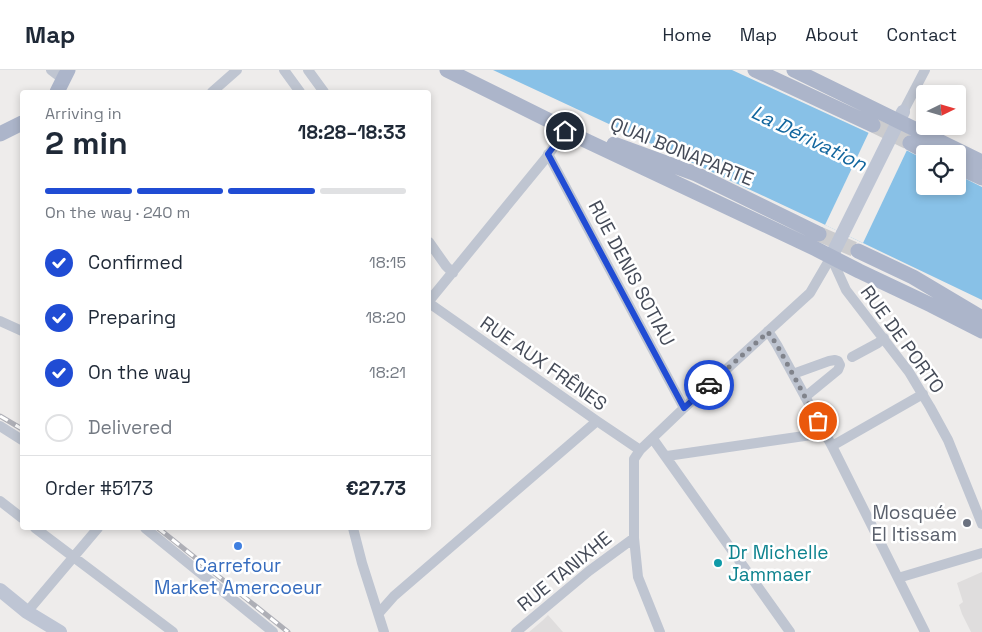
<!DOCTYPE html>
<html lang="en">
<head>
<meta charset="utf-8">
<style>
  :root { --surface:#fff; --page:#f2f2f3; --text:#1f2937; --muted:#747a83; --line:#e0e1e3; --accent:#204cd4 }
  body { margin:0; font-family:"Space Grotesk",sans-serif; background:var(--page); color:var(--text); height:100vh; display:flex; flex-direction:column; font-size:19px; white-space:nowrap }
  * { box-sizing:border-box; margin:0 }
  p { font-size:16px; color:var(--muted) }
  .icon { flex:none; width:28px; height:28px; fill:none; stroke:currentColor; stroke-width:2; stroke-linecap:round; stroke-linejoin:round }
  .map { position:relative; flex:1; overflow:hidden }
  .details { position:absolute; left:20px; top:20px; width:411px; height:440px; display:flex; flex-direction:column; background:var(--surface); border-radius:5px; box-shadow:0 2px 8px #0003 }
  .details>* { flex:none }
  .needle { width:32px; rotate:85deg }
  .buttons { position:absolute; left:916px; top:15px; display:grid; gap:10px }
  .buttons a { display:grid; place-items:center; width:50px; height:50px; border-radius:5px; background:var(--surface); box-shadow:0 2px 8px #0003; font-size:25px }
  .pin { position:absolute; display:grid; place-items:center; width:42px; height:42px; color:#fff; margin:-21px; border:2px solid #fff; border-radius:50%; box-shadow:0 1px 5px #0007 }
  .courier { position:absolute; display:grid; place-items:center; width:50px; height:50px; margin:-25px; border:4px solid #204cd4; border-radius:50%; background:#fff; color:#222; box-shadow:0 1px 6px #0007 }
  .headline em { font-style:normal; font-weight:700 }
  .headline div { display:flex; flex-direction:column-reverse }
  .headline { display:flex; align-items:center; justify-content:space-between; height:85px; padding:0 25px }
  h1 { font-size:32px; font-weight:700; line-height:38px }
  .bar { display:grid; grid-template-columns:repeat(4,1fr); gap:8px 5px; align-content:center; height:60px; padding:0 25px }
  .bar i { height:6px; border-radius:4px; background:var(--line) }
  .bar .on { background:var(--accent) }
  .bar p { grid-column:span 4 }
  .line { display:flex; align-items:center; gap:12px; padding:0 25px; border-top:1px solid var(--line) }
  .line div { flex:1 }
  ol { padding:0 25px; list-style:none }
  li { display:flex; align-items:center; gap:15px; height:55px }
  li p { margin-inline-start:auto }
  li .icon { padding:5px; border-radius:50%; background:var(--accent); color:#fff; stroke-width:4 }
  li:last-child { color:var(--muted) }
  li i { width:28px; height:28px; border:2px solid var(--line); border-radius:50% }
  header { display:flex; align-items:center; gap:30px; box-sizing:border-box; height:70px; padding:0 25px; background:var(--surface); border-bottom:1px solid var(--line) }
  header strong { font-size:24px }
  nav { display:flex; gap:28px; margin-inline-start:auto; font-size:18px }
  .map>svg:first-child { display:block }
  .education { fill:#dfdddd }
  .water { fill:#88c1e7 }
  .pier { fill:#eeeceb }
  .lines { fill:none; stroke-linecap:round; stroke-linejoin:round }
  .primary-tunnel { stroke:#ccccce; stroke-width:15; stroke-dasharray:15 8; stroke-linecap:butt }
  .street { stroke:#bfc5d1; stroke-width:10 }
  .secondary { stroke:#bec5d4; stroke-width:14 }
  .primary { stroke:#acb5ca; stroke-width:15 }
  .rail-casing { stroke:#aeafb6; stroke-width:5 }
  .rail { stroke:#fff; stroke-width:3; stroke-dasharray:9; stroke-linecap:butt }
  .done { stroke:#80838b; stroke-width:5; stroke-dasharray:0 9 }
  .route { stroke:#204cd4; stroke-width:6 }
  .worship-dot { fill:#6b7280; stroke:#fff; stroke-width:2 }
  .shop-dot { fill:#3f7fe0; stroke:#fff; stroke-width:2 }
  .culture-dot { fill:#0f9aa8; stroke:#fff; stroke-width:2 }
  .labels { text-anchor:middle; stroke-width:5; stroke-linejoin:round; paint-order:stroke }
  .street-label { font-size:19px; fill:#454b58; stroke:#fff }
  .worship-label { font-size:19px; fill:#5b616d; stroke:#fff; text-anchor:end }
  .culture-label { font-size:19px; fill:#0d838f; stroke:#fff; text-anchor:start }
  .shop-label { font-size:19px; fill:#366cbe; stroke:#fff }
  .water-label { font-size:20px; font-style:italic; fill:#12669e; stroke:#fff }
</style>
</head>
<body>
<header>
<strong>Map</strong>
<nav><a>Home</a><a>Map</a><a>About</a><a>Contact</a></nav>
</header>
<div class="map">
<svg width="982" height="562" viewBox="0 0 982 562">
  <rect width="100%" height="100%" fill="#eeeceb"/>
  <path class="education" d="M982,502V562H971L962,544L959,535L963,532L957,513Z
    M548,545L563,562H529L542,551Z"/>
  <path class="water" d="M493,0H732L908,81L925,90V116H958V105L982,117V230L817,151Z"/>
  <path class="pier" d="M869,62L907,80L863,173L825,155Z"/>
  <g class="lines">
    <path class="primary-tunnel" d="M873,55L910,73
      M819,164L858,181"/>
    <path class="street" d="M51,0L64,10
      M284,0L300,22
      M308,0L324,22
      M212,22L237,0
      M903,42L925,0
      M548,84L684,338
      M429,172L446,196L453,203
      M831,187L846,220L909,302L930,337L948,370L982,454
      M429,231L546,88L565,61
      M429,233L597,351L640,380
      M0,251L22,261
      M768,261L777,275L832,376L925,562
      M852,287L878,273L884,268
      M793,304L829,291L835,290L838,291L840,295L838,300L805,327
      M0,356L22,370
      M653,369L790,562
      M832,376L923,324
      M667,386L825,363
      M0,431L22,448
      M35,458L173,562
      M145,458L273,562
      M353,458L362,493L384,562
      M898,508L982,483
      M27,542L98,458
      M379,543L394,526L597,351
      M516,562L589,501L634,468
      M660,562L638,507L634,468V389L640,380L684,338L810,223L831,187"/>
    <path class="secondary" d="M831,187L903,42
      M0,520L27,542L60,562"/>
    <path class="primary" d="M447,0L550,51L558,54
      M755,0L873,55
      M794,0L982,92
      M57,22L68,0
      M550,51L574,65L816,179L859,201L931,235L982,261
      M0,64L22,53
      M910,73L931,84
      M614,74L696,104L819,164
      M958,97L982,108
      M858,181L913,207L982,248"/>
    <defs>
      <path id="rail" d="M0,346L22,359
        M158,458L288,562"/>
    </defs>
    <use href="#rail" class="rail-casing"/>
    <use href="#rail" class="rail"/>
  </g>
  <g class="lines">
    <path class="done" d="M709,315L768,262L777,275L818,351"/>
    <path class="route" d="M565,61L548,84L684,338L709,315"/>
  </g>
  <circle class="worship-dot" cx="967" cy="453" r="5"/>
  <circle class="shop-dot" cx="238" cy="476" r="5"/>
  <circle class="culture-dot" cx="718" cy="493" r="5"/>
  <g class="labels">
    <g class="street-label">
      <text transform="translate(682 81) rotate(22)" y="7">QUAI BONAPARTE</text>
      <text transform="translate(632 203) rotate(62)" y="7">RUE DENIS SOTIAU</text>
      <text transform="translate(903 269) rotate(54)" y="7">RUE DE PORTO</text>
      <text transform="translate(544 293) rotate(35)" y="7">RUE AUX FRÊNES</text>
      <text transform="translate(564 501) rotate(-39)" y="7">RUE TANIXHE</text>
    </g>
    <g class="worship-label">
      <text x="957" y="449">Mosquée<tspan x="957" dy="22">El Itissam</tspan></text>
    </g>
    <g class="culture-label">
      <text x="728" y="489">Dr Michelle<tspan x="728" dy="22">Jammaer</tspan></text>
    </g>
    <g class="shop-label">
      <text x="238" y="502">Carrefour<tspan x="238" dy="22">Market Amercoeur</tspan></text>
    </g>
    <g class="water-label">
      <text transform="translate(809 68) rotate(26)" y="7">La Dérivation</text>
    </g>
  </g>
</svg>
<div class="buttons">
<a><svg class="needle" viewBox="-14 -14 28 28"><path d="M0-13l5 13h-10z" fill="#e53935"/><path d="M0 13l5-13h-10z" fill="#747a83"/></svg></a>
<a><svg class="icon" aria-label="locate" viewBox="0 0 24 24"><circle cx="12" cy="12" r="6"/><path d="M12 2v4M12 18v4M2 12h4M18 12h4"/></svg></a>
</div>
<div class="pin" style="left:818px;top:351px;background:#ea580c"><svg class="icon" aria-label="bag" viewBox="0 0 24 24"><path d="M5 8h14l-1 12H6zM9 8a3 3 0 0 1 6 0"/></svg></div>
<div class="pin" style="left:565px;top:61px;background:#1f2937"><svg class="icon" aria-label="home" viewBox="0 0 24 24"><path d="M3 11l9-7 9 7M6 9v11h12V9"/></svg></div>
<div class="courier" style="left:709px;top:315px"><svg class="icon" aria-label="car" viewBox="0 0 24 24"><path d="M5 17H2v-5l4-1 3-4h7l3 4 3 1v5h-3M9 17h6M6 11h13"/><circle cx="7" cy="17" r="2"/><circle cx="17" cy="17" r="2"/></svg></div>
<section class="details">
<div class="headline"><div><h1>2 min</h1><p>Arriving in</p></div><em>18:28–18:33</em></div>
<div class="bar"><i class="on"></i><i class="on"></i><i class="on"></i><i></i><p>On the way · 240 m</p></div>
<ol>
<li><svg class="icon" aria-label="check" viewBox="0 0 24 24"><path d="M5 12l5 5 9-10"/></svg>Confirmed<p>18:15</p></li>
<li><svg class="icon" aria-label="check" viewBox="0 0 24 24"><path d="M5 12l5 5 9-10"/></svg>Preparing<p>18:20</p></li>
<li><svg class="icon" aria-label="check" viewBox="0 0 24 24"><path d="M5 12l5 5 9-10"/></svg>On the way<p>18:21</p></li>
<li><i></i>Delivered</li>
</ol>
<div class="line" style="height:65px"><div>Order #5173</div><b>€27.73</b></div>
</section>
</div>
</body>
</html>
